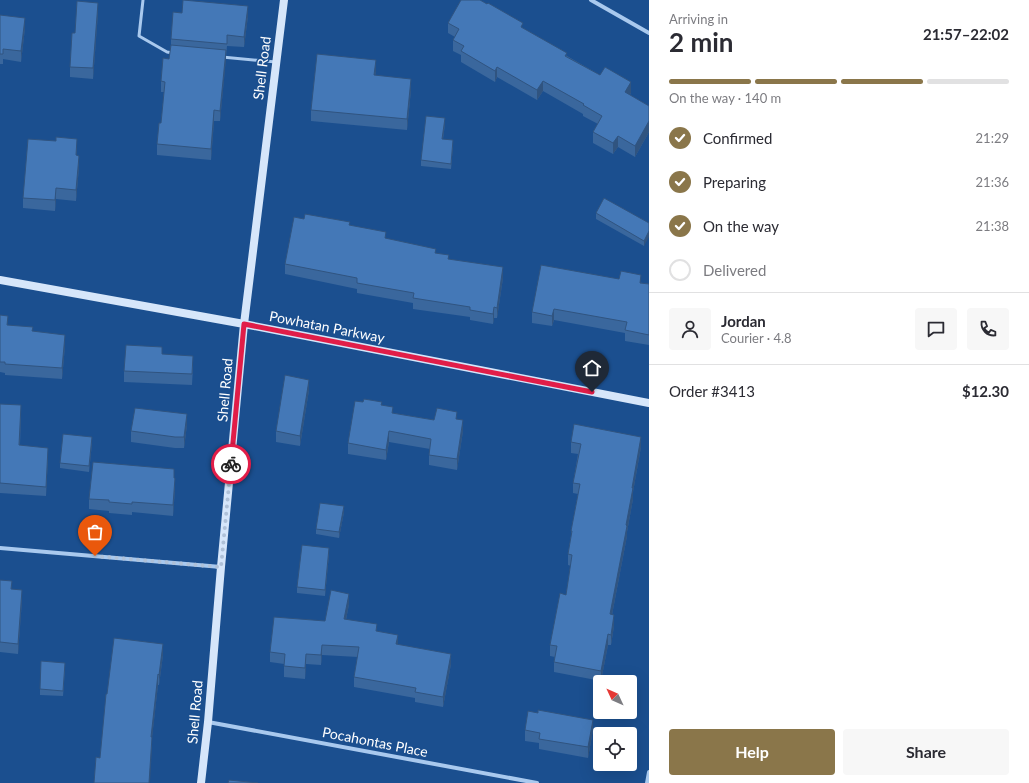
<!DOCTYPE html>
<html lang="en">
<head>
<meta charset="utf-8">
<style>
  :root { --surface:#fff; --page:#f7f7f7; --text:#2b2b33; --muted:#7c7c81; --line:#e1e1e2; --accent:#8a764a }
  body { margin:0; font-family:Lato,sans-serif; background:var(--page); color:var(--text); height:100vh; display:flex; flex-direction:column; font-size:15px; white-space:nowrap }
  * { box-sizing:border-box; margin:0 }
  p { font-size:13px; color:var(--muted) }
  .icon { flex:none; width:22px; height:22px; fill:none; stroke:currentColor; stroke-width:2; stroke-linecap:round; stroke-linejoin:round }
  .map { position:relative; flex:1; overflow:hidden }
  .drawer { display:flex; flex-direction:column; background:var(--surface); width:380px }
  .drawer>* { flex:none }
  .needle { width:26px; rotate:314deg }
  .buttons { position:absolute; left:593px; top:675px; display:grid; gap:8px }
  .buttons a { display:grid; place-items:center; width:44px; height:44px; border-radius:4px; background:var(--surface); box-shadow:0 4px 16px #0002; font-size:20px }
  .pin { position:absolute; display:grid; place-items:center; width:34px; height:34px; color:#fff; margin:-41px -17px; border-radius:50% 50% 50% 0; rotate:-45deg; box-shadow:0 0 4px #0007 }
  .pin .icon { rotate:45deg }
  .courier { position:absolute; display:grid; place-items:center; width:40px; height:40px; margin:-20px; border:3px solid #e11d48; border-radius:50%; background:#fff; color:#222; box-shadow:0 1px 5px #0007 }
  .head em { font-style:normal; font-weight:700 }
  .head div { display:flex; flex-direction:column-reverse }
  .head { display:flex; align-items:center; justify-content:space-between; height:68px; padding:0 20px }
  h1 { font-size:26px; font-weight:700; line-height:30px }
  .bar { display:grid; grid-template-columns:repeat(4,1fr); gap:6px 4px; align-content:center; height:48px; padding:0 20px }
  .bar i { height:5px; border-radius:3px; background:var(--line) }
  .bar .active { background:var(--accent) }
  .bar p { grid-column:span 4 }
  .line { display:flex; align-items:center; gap:10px; padding:0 20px; border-top:1px solid var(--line) }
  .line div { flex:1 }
  .round { display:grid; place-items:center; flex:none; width:42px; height:42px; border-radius:4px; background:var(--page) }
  ol { padding:0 20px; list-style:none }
  li { display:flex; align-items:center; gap:12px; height:44px }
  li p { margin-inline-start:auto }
  li .icon { padding:4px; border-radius:50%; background:var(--accent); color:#fff; stroke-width:4 }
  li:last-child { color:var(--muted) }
  li i { width:22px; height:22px; border:2px solid var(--line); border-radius:50% }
  .action { display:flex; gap:8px; margin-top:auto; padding:8px 20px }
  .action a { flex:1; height:46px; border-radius:4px; background:var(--accent); color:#fff; font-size:16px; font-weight:700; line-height:46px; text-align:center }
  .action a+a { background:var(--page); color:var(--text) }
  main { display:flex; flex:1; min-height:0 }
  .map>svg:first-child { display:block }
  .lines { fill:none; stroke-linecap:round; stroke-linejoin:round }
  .lane { stroke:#a9c9ee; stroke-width:3 }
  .street { stroke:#a9c9ee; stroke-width:4 }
  .secondary { stroke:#d6e6fa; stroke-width:8 }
  .wall { fill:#3a679d }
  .shaded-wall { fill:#305480 }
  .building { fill:#4478b7; stroke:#305480 }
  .done { stroke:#afc1d8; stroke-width:4; stroke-dasharray:0 7.2 }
  .route { stroke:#e11d48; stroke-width:5 }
  .labels { text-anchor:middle; stroke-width:3; stroke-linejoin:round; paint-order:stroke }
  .street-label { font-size:14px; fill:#fff; stroke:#1b4f8f }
</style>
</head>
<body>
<main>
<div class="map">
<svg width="649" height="783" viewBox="0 0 649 783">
  <rect width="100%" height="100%" fill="#1b4f8f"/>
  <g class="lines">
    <path class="lane" d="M143,0L139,36L167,52L173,53
      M222,57L276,62"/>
    <path class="street" d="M591,0L649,33
      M0,548L221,567
      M208,722L537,783
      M647,783L649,772"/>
    <path class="secondary" d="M0,280L244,324L649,403
      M201,783L208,722L221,567L244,324L284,0"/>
  </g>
  <path class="wall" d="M98,13L93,79L70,77V67L75,33Z
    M182,13L248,16L244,47L227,46L220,121H214L211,160L157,155V144L161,123L164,92H161V81L169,59L171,45V39Z
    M0,15L25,28L21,62L3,59V64H0Z
    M448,23L523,28L567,56L631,93L630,95L649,106V132L635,157L618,147L613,154L593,143V132L598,124L583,116V114L543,91L537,100L497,77L495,82L461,62V55L453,51V40L455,37L448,33Z
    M376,71L375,76L411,90L407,130L311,121V110Z
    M445,124L443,139L453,145L451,169L421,166V160Z
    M77,149L76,155L79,167L76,201L56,199L55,211L23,208V198Z
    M596,213L649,223L644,246L596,219Z
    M304,219L350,225L386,239L436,253L449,259L503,278L497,318H494L493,324L470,320V317L413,309V303L357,293V289L285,274V264Z
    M619,279L649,284V345L625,341V333L554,320L552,326L532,323V312Z
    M0,315L8,325L33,331L65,346L62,379L5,375V373L0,372Z
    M162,354L193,366L192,385L124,382V371Z
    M309,390L300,446L276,442V431Z
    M382,405L393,413L434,420L457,419L463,431L457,470L429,465V455L430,449L389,442L386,460L348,454V443Z
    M0,408L21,415L20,445L48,457L46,496L0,493Z
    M187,425L184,448H175L131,442V431Z
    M571,442L641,447L633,492V499L627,532V536L612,615L614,626L611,645H608L601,681L554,672V662L555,657L550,656V645L566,595L571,566L568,565V554L571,536V531L578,494L573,493V483L578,454L571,453Z
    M92,443L89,472L60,468V463Z
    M174,478L175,489L173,516L132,512V515L109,513V511L89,509V499Z
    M344,512L339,538L316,534V529Z
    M329,554L325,596L297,593V587Z
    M0,580L12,589L22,600L18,654L0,652Z
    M349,604L346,620L377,631L398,644L451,664L443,707L415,702V698L354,687V677L358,657L322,655L321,665L306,664L305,679L284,677V664L270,662V652L325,621Z
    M163,655L159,685H158L152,737V748L100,758L107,694Z
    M65,668L63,696L40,695V689Z
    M525,730H593L588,758L539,749V743L525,741Z"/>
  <path class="shaded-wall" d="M98,3V13L93,79V68Z
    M248,6V16L244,47V37Z
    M25,18V28L21,62V51Z
    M226,50V60L220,121V111Z
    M376,60V71L374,86V75Z
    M497,67V77L495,82V71Z
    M411,79V90L407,130V119Z
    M543,81V91L537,100V90Z
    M631,82V93L625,103V92Z
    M214,110V121L211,160V149Z
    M445,118V124L442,144V139Z
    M649,121V132L635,157V146Z
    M618,136V147L613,154V143Z
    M77,139V149L76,166V155Z
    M453,140V145L451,169V164Z
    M79,156V167L76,201V190Z
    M56,188V199L55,211V200Z
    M649,231V237L644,246V241Z
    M503,267V278L497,318V308Z
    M494,307V318L493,324V314Z
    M554,309V320L552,326V316Z
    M65,335V346L62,379V368Z
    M309,380V390L300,446V436Z
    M21,405V415L19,455V445Z
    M187,414V425L184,448V437Z
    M463,420V431L457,470V459Z
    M389,431V442L386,460V450Z
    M92,437V443L89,472V466Z
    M641,437V447L633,492V499L627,532V536L610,625V614L626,525L632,488Z
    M48,448V457L46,496V487Z
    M175,478V489L173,516V505Z
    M344,506V512L339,538V532Z
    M329,548V554L325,596V590Z
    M22,590V600L18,654V644Z
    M349,594V604L344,630V619Z
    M614,615V626L611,645V635Z
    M608,634V645L601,681V671Z
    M398,635V645L396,644Z
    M163,644V655L159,685V675Z
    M322,645V655L321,665V655Z
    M306,654V664L305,679V668Z
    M451,654V664L443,707V697Z
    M158,674V685L151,748V737Z
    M593,720V730L588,758V747Z
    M152,737V748L150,783H149Z"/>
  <path class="building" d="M183,0L248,6L244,37L227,35V44L171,39L173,12L182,13Z
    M461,0H480L487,4L488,3L523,23L521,27L567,53L565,56L600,75L605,67L631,82L625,92L649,106V121L635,146L618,136L613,143L593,132L602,116L583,105L584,104L543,81L537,90L497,67L495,71L461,51L464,46L453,40L459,29L448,23Z
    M77,1L98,3L93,68L70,67L72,33H75Z
    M0,15L25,18L21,51L3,49V54H0Z
    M171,45L226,50L220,111L214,110L211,149L157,144L159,123H161L165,82L161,81L163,58L169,59Z
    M317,54L376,60L374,75L411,79L407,119L311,110Z
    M426,116L445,118L442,139L453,140L451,164L421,160Z
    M56,137L77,139L76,155L79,156L76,190L56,188L55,200L23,198L28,139L56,141Z
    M604,198L649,223V231L644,241L596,213Z
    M305,214L350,222L349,225L386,232L385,238L436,249L435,253L449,255L448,259L503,267L497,308L494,307L493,314L470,310V307L413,298L414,293L357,283V278L285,264L294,217L304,219Z
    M541,265L619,279L621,271L641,275L640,283L649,284V335L625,330L627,322L554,309L552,316L532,312Z
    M0,315L8,316L7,325L33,327L32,331L65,335L62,368L5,364V362H0Z
    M126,345L162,347V354L193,356L192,374L124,371Z
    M285,375L309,380L300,436L276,431Z
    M364,399L382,402L381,405L393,407L392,413L434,420L437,408L457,412L456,419L463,420L457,459L429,455L431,439L389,431L386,450L348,443L355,401L363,402Z
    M0,404L21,405L19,445L48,448L46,487L0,483Z
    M135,408L187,414L184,437H175L131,431Z
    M574,424L641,437L632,488H633L626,525L627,526L610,614L614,615L611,635L608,634L601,671L554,662L557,646L550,645L560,593L566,595L572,555L568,554L572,531H571L580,484L573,483L581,444L571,442Z
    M63,434L92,437L89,466L60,463Z
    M93,462L174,469V478H175L173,505L132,502V504L109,502V500L89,499Z
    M320,503L344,506L339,532L316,529Z
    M302,545L329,548L325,590L297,587Z
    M0,580L12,581L11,589L22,590L18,644L0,642Z
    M331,590L349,594L344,619L377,624L376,631L398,635L396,644L451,654L443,697L415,692L416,688L354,677L359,647L322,645L321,655L306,654L305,668L284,666L285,654L270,652L274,617L325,621Z
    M114,638L163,644L159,675L158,674L151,737H152L149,783H94L96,757L100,758L106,694H107Z
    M41,661L65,663L63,691L40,689Z
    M538,710L593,720L588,747L539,739L540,733L525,730L528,711L538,713Z
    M229,780L258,783H228Z"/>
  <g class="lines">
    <path class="done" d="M95,556L221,567L231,464"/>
    <path class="route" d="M231,464L244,324L592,392"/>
  </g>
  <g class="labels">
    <g class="street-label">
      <text transform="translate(262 68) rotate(-83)" y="5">Shell Road</text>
      <text transform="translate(327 327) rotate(11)" y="5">Powhatan Parkway</text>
      <text transform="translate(225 390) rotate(-85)" y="5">Shell Road</text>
      <text transform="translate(195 712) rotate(-85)" y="5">Shell Road</text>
      <text transform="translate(375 742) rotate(11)" y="5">Pocahontas Place</text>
    </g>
  </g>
</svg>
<div class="buttons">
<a><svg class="needle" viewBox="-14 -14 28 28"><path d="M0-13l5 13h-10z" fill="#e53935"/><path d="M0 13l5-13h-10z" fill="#7c7c81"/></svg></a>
<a><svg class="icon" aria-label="locate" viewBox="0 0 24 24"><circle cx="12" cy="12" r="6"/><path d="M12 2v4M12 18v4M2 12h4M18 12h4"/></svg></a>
</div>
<div class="pin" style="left:95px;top:556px;background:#ea580c"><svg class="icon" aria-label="bag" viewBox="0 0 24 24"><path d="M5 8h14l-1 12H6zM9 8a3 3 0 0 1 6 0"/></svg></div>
<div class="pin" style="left:592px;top:392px;background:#1f2937"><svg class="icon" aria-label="home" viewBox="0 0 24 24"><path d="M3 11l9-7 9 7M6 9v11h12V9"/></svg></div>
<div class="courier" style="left:231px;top:464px"><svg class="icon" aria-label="bike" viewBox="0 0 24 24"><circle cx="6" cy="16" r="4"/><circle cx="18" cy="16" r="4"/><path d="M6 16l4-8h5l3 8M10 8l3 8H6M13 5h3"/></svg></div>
</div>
<section class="drawer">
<div class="head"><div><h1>2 min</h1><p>Arriving in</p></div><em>21:57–22:02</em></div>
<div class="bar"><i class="active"></i><i class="active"></i><i class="active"></i><i></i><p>On the way · 140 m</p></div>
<ol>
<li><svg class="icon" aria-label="check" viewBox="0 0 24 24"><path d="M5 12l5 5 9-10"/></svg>Confirmed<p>21:29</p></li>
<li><svg class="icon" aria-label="check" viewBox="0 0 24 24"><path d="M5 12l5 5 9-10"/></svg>Preparing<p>21:36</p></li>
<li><svg class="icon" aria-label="check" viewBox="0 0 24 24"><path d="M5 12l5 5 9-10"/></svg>On the way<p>21:38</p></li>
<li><i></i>Delivered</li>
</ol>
<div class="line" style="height:72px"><a class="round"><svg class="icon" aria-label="person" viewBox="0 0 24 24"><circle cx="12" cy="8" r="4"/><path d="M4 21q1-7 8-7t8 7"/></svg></a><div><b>Jordan</b><p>Courier · 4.8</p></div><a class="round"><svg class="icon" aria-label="chat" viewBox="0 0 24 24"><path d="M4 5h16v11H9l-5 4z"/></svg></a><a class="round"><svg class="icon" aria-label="phone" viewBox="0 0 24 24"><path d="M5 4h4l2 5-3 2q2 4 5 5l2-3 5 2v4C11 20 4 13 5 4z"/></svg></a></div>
<div class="line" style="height:52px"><div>Order #3413</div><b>$12.30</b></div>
<div class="action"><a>Help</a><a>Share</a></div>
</section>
</main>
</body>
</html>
